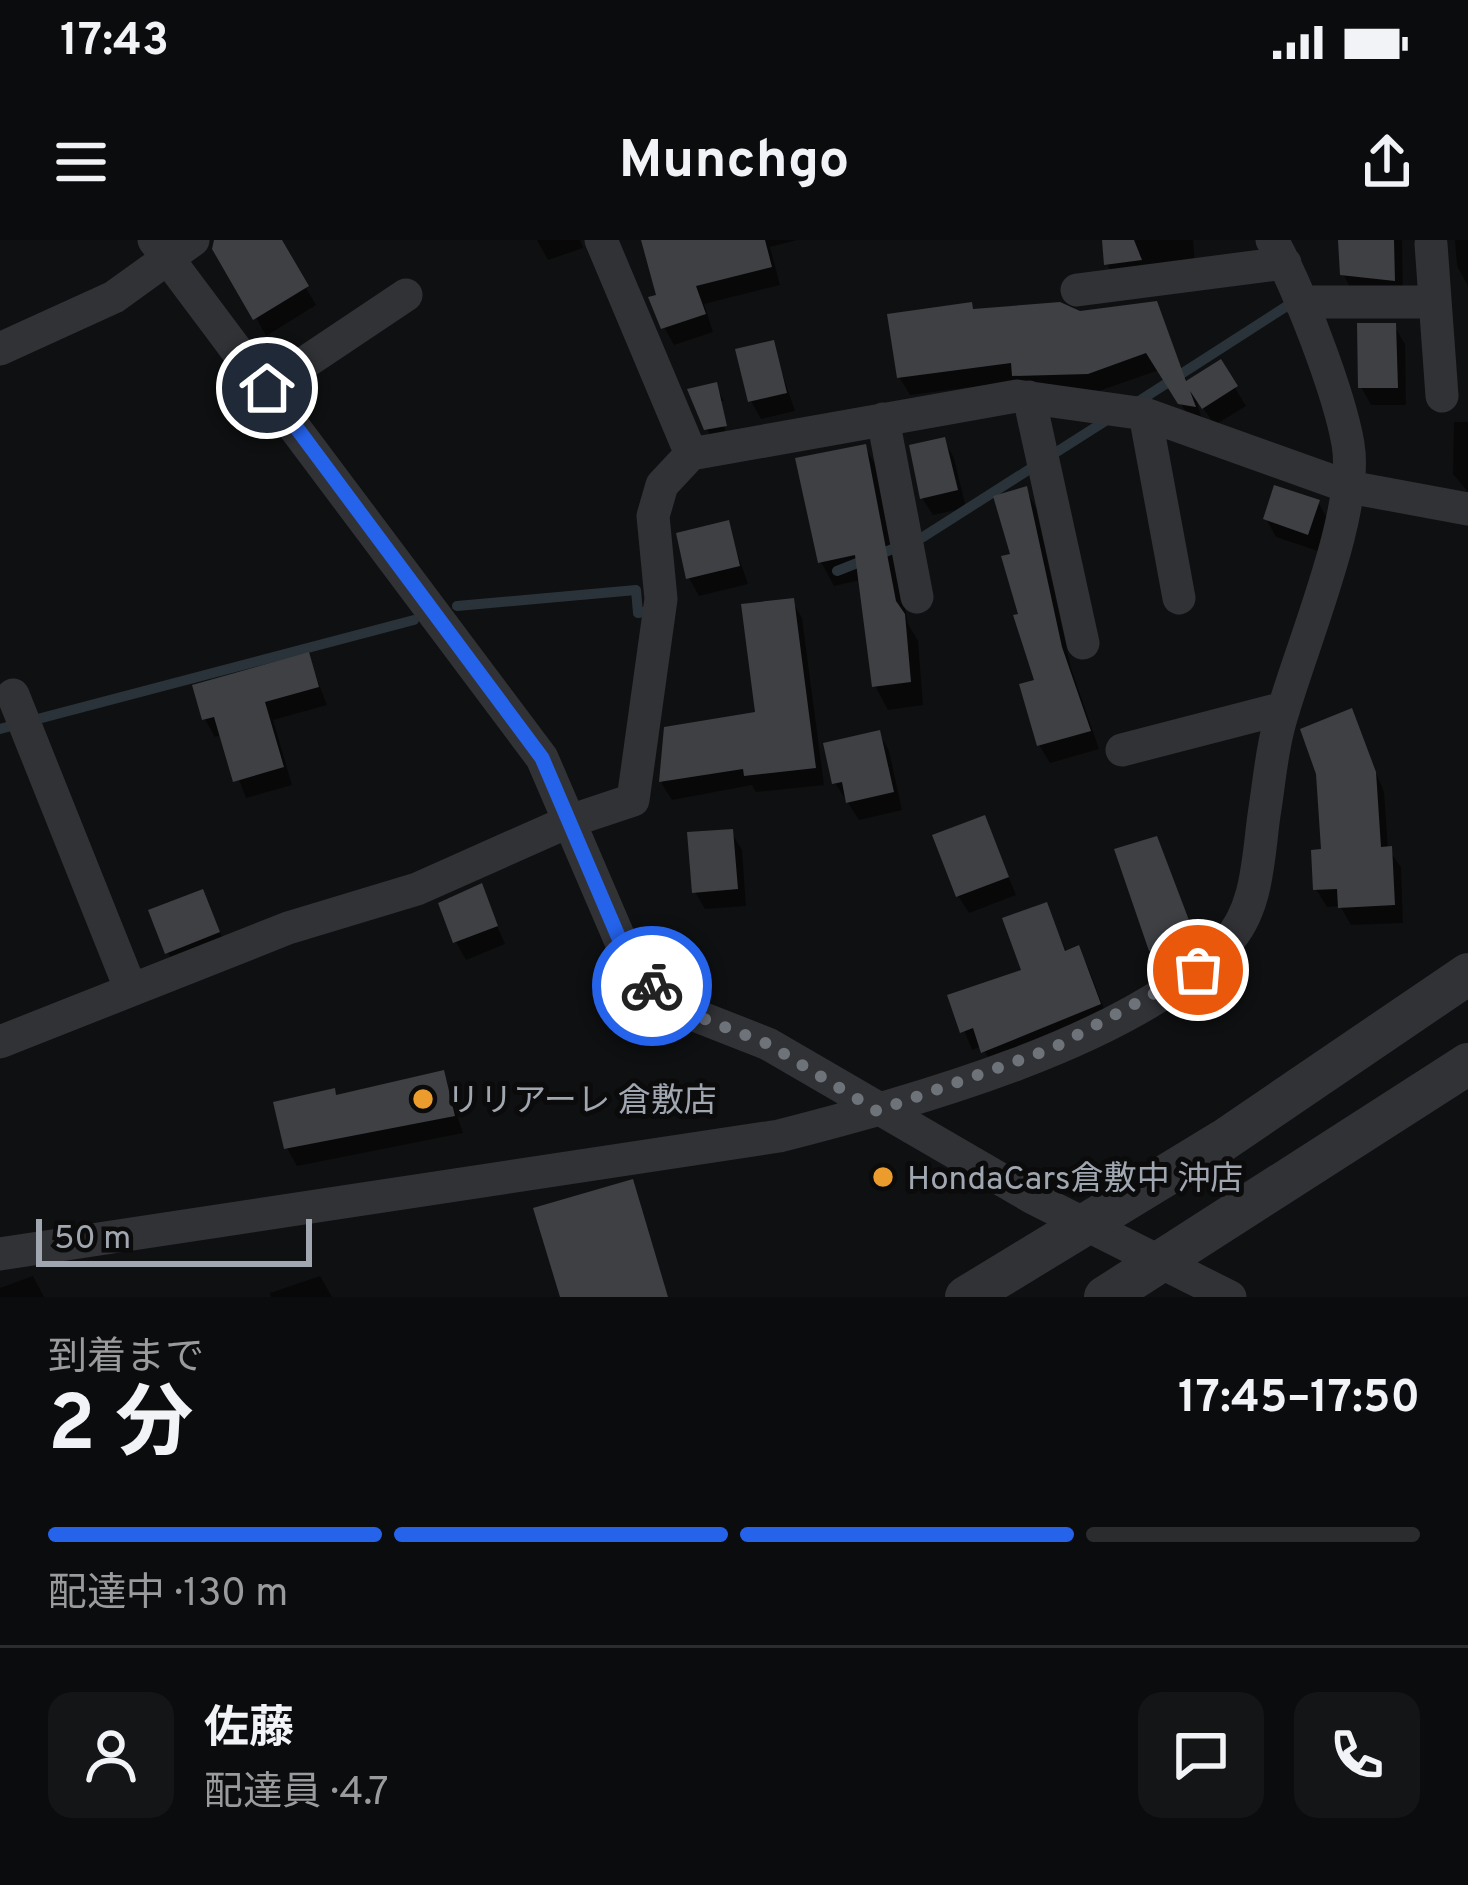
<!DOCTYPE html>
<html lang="ja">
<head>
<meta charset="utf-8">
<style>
  :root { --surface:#0b0c0d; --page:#141516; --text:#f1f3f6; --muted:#9a9b9d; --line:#2b2c2e; --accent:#2563eb }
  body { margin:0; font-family:Overpass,"Noto Sans JP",sans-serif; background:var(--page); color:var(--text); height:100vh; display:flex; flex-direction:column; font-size:45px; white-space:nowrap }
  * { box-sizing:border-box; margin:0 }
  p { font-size:39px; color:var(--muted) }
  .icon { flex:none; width:66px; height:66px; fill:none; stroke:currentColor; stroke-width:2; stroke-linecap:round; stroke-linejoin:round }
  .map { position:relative; height:1057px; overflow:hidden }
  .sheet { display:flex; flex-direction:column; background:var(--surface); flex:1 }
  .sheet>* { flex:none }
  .scale { position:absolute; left:36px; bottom:30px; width:276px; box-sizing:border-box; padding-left:12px; border:6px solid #a1a7b1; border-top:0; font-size:33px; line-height:42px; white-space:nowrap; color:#a1a7b1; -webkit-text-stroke:9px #0b0b0c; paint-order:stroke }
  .pin { position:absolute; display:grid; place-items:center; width:102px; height:102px; color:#fff; margin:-51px; border:6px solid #fff; border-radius:50%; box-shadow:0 3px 12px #0007 }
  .courier { position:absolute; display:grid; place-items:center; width:120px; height:120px; margin:-60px; border:9px solid #2563eb; border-radius:50%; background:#fff; color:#222; box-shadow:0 3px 15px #0007 }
  .summary em { font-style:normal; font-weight:700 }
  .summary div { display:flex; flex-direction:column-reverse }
  .summary { display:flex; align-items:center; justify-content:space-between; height:204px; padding:0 48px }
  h1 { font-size:78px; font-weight:700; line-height:90px }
  .bar { display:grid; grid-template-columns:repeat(4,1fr); gap:18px 12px; align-content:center; height:144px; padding:0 48px }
  .bar i { height:15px; border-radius:9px; background:var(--line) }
  .bar .current { background:var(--accent) }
  .bar p { grid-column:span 4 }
  .line { display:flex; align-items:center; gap:30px; padding:0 48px; border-top:3px solid var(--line) }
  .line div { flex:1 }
  .round { display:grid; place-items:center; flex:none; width:126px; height:126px; border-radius:24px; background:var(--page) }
  .status { display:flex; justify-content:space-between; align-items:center; height:84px; padding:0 60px; background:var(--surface); direction:ltr }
  .status svg { height:33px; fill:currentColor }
  header { display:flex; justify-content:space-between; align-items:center; height:156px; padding:0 48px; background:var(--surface); font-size:54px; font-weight:700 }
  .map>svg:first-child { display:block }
  .shadow { fill:#0007 }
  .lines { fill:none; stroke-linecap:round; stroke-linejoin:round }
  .stream { stroke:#2a3339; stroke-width:10 }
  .building { fill:#3e4044 }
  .minor { stroke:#313236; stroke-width:33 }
  .tertiary { stroke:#313236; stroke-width:42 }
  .done { stroke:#6e7279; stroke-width:12; stroke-dasharray:0 21.6 }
  .route { stroke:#2563eb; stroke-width:15 }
  .poi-dot { fill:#ec9c2c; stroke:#0b0b0c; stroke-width:4.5 }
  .labels { text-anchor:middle; stroke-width:10; stroke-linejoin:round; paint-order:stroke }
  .poi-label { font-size:33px; fill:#a1a7b1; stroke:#0b0b0c; text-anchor:start }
</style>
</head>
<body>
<div class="status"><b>17:43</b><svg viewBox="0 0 49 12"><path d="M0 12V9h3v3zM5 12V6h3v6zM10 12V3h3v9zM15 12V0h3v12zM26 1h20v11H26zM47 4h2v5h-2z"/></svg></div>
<header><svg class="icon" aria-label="menu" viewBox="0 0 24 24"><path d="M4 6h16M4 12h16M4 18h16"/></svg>Munchgo<svg class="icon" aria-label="share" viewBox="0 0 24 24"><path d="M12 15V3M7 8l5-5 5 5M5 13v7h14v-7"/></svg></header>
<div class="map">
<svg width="1468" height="1057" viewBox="0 0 1468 1057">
  <rect width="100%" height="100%" fill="#0f1011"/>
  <path class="shadow" d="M214,0H278L316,65L266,96Z
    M537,0H580L583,8L548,20Z
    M657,0H797L770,7L780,45L704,64L713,92L674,105L664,87Z
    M1105,0H1193L1196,41L1122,51L1107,24Z
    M1341,0H1402L1403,58L1353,52L1343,34Z
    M1455,0H1468V46L1457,26Z
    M1155,64L1188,143L1220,123L1246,166L1215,185L1196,158L1203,183L1192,181L1159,130L1099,151L1018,141L910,155L899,137L974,72L1079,74Z
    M1394,86L1405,104L1406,165H1371L1361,147Z
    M772,103L795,171L761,179L751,161Z
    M715,146L724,161H718L728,201L734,200L725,162L735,204L717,207L707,189Z
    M1454,182H1468V252L1453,234Z
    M944,200L954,218L966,268L933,275L922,258Z
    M865,207L879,231L908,384L918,401L923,465L888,470L875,446L861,340L834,346L821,322Z
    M1026,250L1036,268L1071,428L1099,509L1050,523L1039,505L1037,442L1013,316Z
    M1318,262L1328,280L1318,311L1276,297L1266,279Z
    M727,284L748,344L699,356L689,338Z
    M792,361L802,378L824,545L756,552L752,545L672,560L662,544L667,489L758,475Z
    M308,416L327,465L273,480L292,545L246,558L222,495L215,497L205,479Z
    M1351,472L1384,552L1388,609L1401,627L1403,683L1351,685L1340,666L1327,667L1316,649Z
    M879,493L889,511L902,570L859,580L835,543Z
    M984,579L1016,655L969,673L958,656Z
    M731,592L742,610L746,666L705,669L695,652Z
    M1155,600L1203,715L1162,728L1118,611Z
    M480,647L505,704L466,720L456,702Z
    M202,652L228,711L178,730L168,713Z
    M1046,666L1067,713L1078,709L1088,727L1109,782L994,829L982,806L972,810L951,757L1025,732Z
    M443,833L463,893L297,926L287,908L337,858Z
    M33,1036L44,1057H0V1048Z
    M320,1036L332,1057H271L270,1053Z"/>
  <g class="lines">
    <path class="stream" d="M1136,163L1290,64
      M837,331L923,297L1110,178
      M457,366L636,350L638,373L644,372
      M0,489L414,380"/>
  </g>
  <path class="building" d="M214,0H282L309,46L253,80L212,9Z
    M641,0H765L772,27L696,46L706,74L661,89L648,57L656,55Z
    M1102,0H1134L1142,20L1104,25Z
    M1338,0H1394L1395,41L1340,35Z
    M1157,61L1186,141L1221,119L1238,146L1202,169L1190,151L1196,167L1178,164L1146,113L1088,134L1012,136L1011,123L897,138L887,74L972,62L973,69L1060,62L1080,71Z
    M1357,83H1396L1398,148H1358Z
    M774,100L787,153L748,162L735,109Z
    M717,142L727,186L704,190L687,149Z
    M945,197L958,250L920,259L909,205Z
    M866,204L896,361L905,374L911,442L872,447L855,315L818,323L795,218Z
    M1274,245L1320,260L1308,295L1263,279Z
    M1027,246L1062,407L1091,491L1037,506L1019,444L1034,440L1013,375L1018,374L1001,316L1010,314L993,256Z
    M729,280L740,326L686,339L676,293Z
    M794,358L816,528L744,536L743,529L659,542L664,487L755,472L741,364Z
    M309,412L319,447L265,462L284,527L233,542L214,477L202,480L192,445Z
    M1352,468L1376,532L1381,607L1392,606L1395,665L1338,668L1337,649L1313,650L1311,610L1321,609L1316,534L1300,489Z
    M880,490L894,552L846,563L842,542L832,544L823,503Z
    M985,575L1009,637L956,657L932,595Z
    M733,589L738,649L692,653L687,592Z
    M1157,596L1195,696L1149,711L1114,609Z
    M482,643L498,686L453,703L438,663Z
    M203,649L220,692L165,714L148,670Z
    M1047,662L1065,711L1079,705L1101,764L981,813L973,788L960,793L947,755L1021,730L1002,678Z
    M444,830L455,876L284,909L273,862L335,848L336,855Z
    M633,939L668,1057H560L533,968Z"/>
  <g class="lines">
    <path class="minor" d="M154,0L542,518L624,709L666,764L768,804L1033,958L1230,1057
      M601,0L691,214
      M1431,4L1442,156
      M1077,50L1285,23
      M1300,62H1435
      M0,109L114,57L193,0
      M267,148L406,55
      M1029,157L1083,403
      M1145,174L1179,358
      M883,179L917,357
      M13,455L131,750
      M1122,510L1284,468
      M0,802L288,688L417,649L570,581L633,560L661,359L653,276L662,245L691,214L1017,156L1145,174L1349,247L1468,269
      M0,1014L779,896C911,862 1131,803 1226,703C1258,670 1258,618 1264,575C1269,545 1271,514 1279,485C1298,413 1360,273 1348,204C1339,152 1298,46 1272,0"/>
    <path class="tertiary" d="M966,1057L1224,900L1468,734
      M1105,1057L1468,824"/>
  </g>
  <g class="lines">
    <path class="done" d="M652,746L666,764L768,804L877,871L1053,808L1198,730"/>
    <path class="route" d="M267,148L542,518L624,710L652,746"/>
  </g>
  <g class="poi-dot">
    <circle cx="423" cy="859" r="12"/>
    <circle cx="883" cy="937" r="12"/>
  </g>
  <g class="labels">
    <g class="poi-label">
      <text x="447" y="871">リリアーレ 倉敷店</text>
      <text x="907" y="949">HondaCars倉敷中 沖店</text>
    </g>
  </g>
</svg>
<div class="scale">50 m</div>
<div class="pin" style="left:1198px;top:730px;background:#ea580c"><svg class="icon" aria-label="bag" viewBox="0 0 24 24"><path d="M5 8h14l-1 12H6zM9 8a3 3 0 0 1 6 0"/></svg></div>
<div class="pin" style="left:267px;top:148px;background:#1f2937"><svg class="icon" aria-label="home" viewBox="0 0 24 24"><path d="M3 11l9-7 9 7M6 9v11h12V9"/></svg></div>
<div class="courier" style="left:652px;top:746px"><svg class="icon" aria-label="bike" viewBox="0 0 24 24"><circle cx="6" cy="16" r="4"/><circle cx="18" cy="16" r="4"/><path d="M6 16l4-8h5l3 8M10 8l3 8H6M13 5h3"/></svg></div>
</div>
<section class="sheet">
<div class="summary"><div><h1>2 分</h1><p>到着まで</p></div><em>17:45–17:50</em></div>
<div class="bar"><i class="current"></i><i class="current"></i><i class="current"></i><i></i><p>配達中 · 130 m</p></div>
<div class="line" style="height:216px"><a class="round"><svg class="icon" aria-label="person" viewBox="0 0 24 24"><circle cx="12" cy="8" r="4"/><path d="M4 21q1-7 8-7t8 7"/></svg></a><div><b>佐藤</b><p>配達員 · 4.7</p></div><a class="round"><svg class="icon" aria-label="chat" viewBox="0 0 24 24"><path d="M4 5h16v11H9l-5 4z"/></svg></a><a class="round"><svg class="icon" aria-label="phone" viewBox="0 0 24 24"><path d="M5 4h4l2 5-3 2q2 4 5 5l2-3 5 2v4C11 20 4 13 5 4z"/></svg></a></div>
</section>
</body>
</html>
